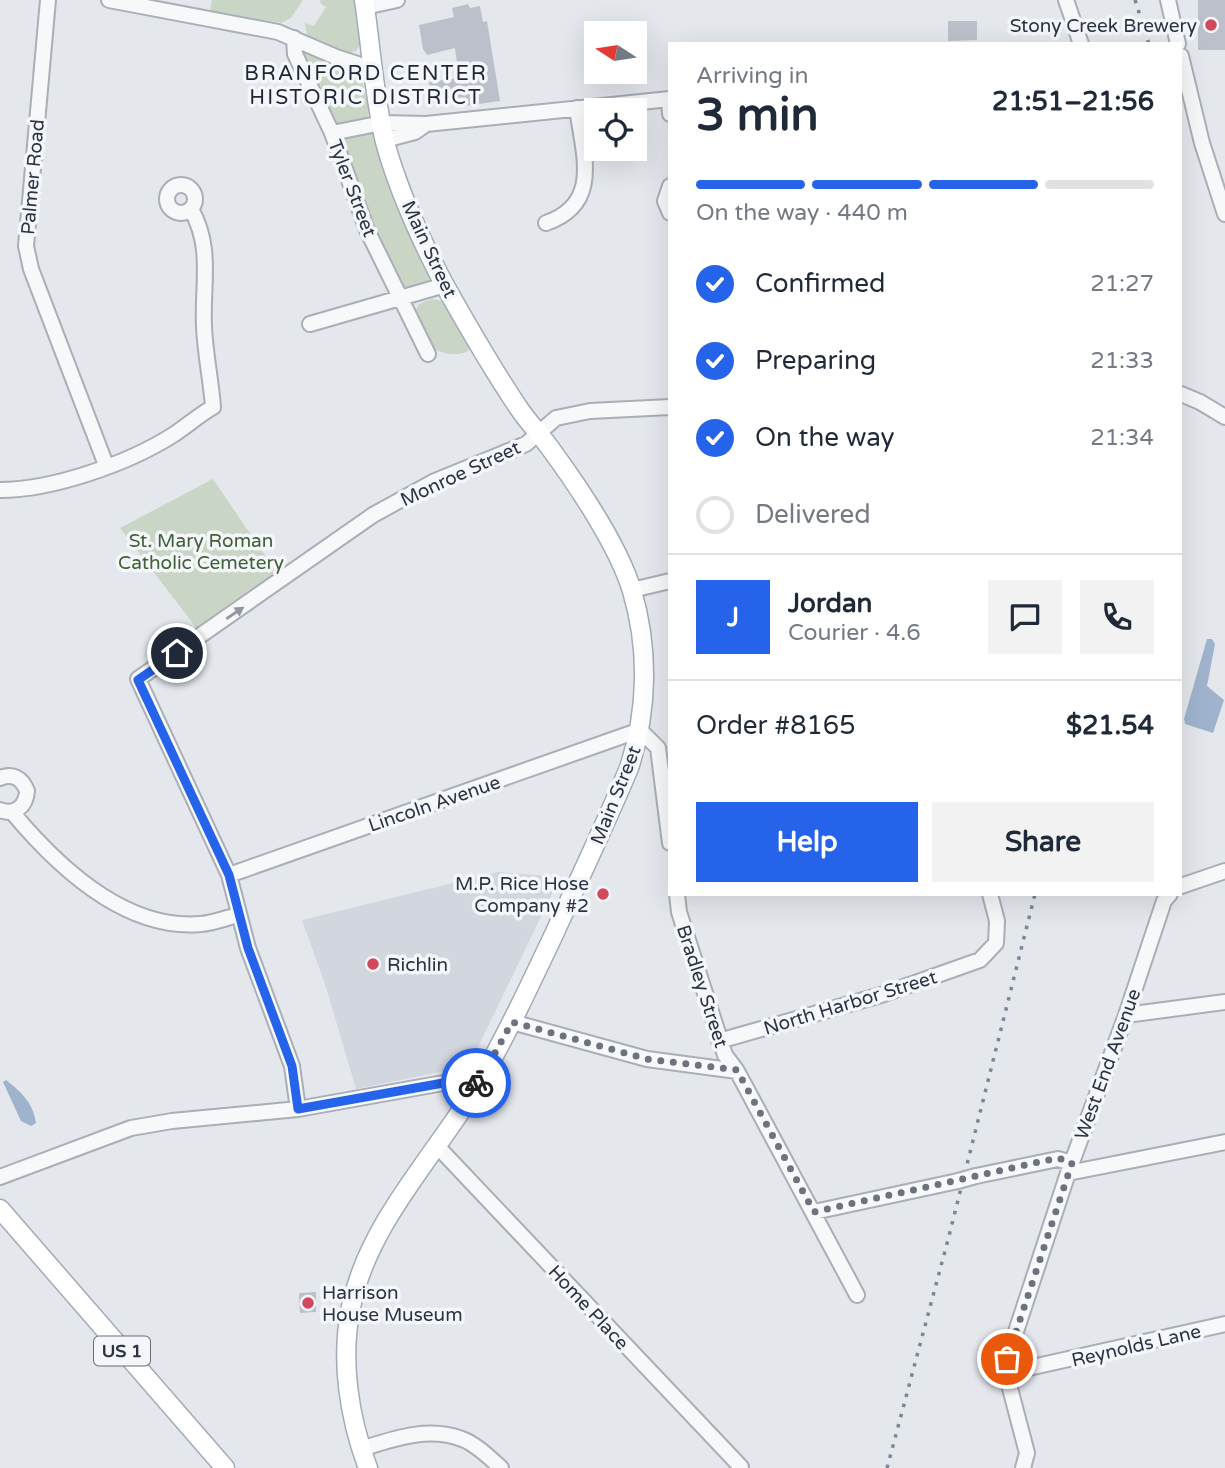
<!DOCTYPE html>
<html lang="en">
<head>
<meta charset="utf-8">
<style>
  :root { --surface:#fff; --page:#f2f2f3; --text:#1f2937; --muted:#747a83; --line:#e0e1e3; --accent:#2563eb }
  body { margin:0; font-family:"Varela Round",sans-serif; background:var(--page); color:var(--text); height:100vh; display:flex; flex-direction:column; font-size:26px; white-space:nowrap }
  * { box-sizing:border-box; margin:0 }
  p { font-size:23px; color:var(--muted) }
  .icon { flex:none; width:38px; height:38px; fill:none; stroke:currentColor; stroke-width:2; stroke-linecap:round; stroke-linejoin:round }
  .map { position:relative; flex:1; overflow:hidden }
  .details { position:absolute; left:668px; top:42px; width:514px; height:854px; display:flex; flex-direction:column; background:var(--surface); border-radius:0px; box-shadow:0 7px 28px #0002 }
  .details>* { flex:none }
  .needle { width:46px; rotate:282deg }
  .buttons { position:absolute; left:584px; top:21px; display:grid; gap:14px }
  .buttons a { display:grid; place-items:center; width:63px; height:63px; border-radius:0px; background:var(--surface); box-shadow:0 7px 28px #0002; font-size:35px }
  .pin { position:absolute; display:grid; place-items:center; width:60px; height:60px; color:#fff; margin:-30px; border:4px solid #fff; border-radius:50%; box-shadow:0 2px 7px #0007 }
  .courier { position:absolute; display:grid; place-items:center; width:70px; height:70px; margin:-35px; border:5px solid #2563eb; border-radius:50%; background:#fff; color:#222; box-shadow:0 2px 9px #0007 }
  .overview em { font-style:normal; font-weight:800 }
  .overview div { display:flex; flex-direction:column-reverse }
  .overview { display:flex; align-items:center; justify-content:space-between; height:119px; padding:0 28px }
  h1 { font-size:46px; font-weight:800; line-height:52px }
  .bar { display:grid; grid-template-columns:repeat(4,1fr); gap:10px 7px; align-content:center; height:84px; padding:0 28px }
  .bar i { height:9px; border-radius:5px; background:var(--line) }
  .bar .current { background:var(--accent) }
  .bar p { grid-column:span 4 }
  .line { display:flex; align-items:center; gap:18px; padding:0 28px; border-top:2px solid var(--line) }
  .line div { flex:1 }
  .round { display:grid; place-items:center; flex:none; width:74px; height:74px; border-radius:0px; background:var(--page) }
  ol { padding:0 28px; list-style:none }
  li { display:flex; align-items:center; gap:21px; height:77px }
  li p { margin-inline-start:auto }
  li .icon { padding:7px; border-radius:50%; background:var(--accent); color:#fff; stroke-width:4 }
  li:last-child { color:var(--muted) }
  li i { width:38px; height:38px; border:4px solid var(--line); border-radius:50% }
  .button { display:flex; gap:14px; margin-top:auto; padding:14px 28px }
  .button a { flex:1; height:80px; border-radius:0px; background:var(--accent); color:#fff; font-size:28px; font-weight:800; line-height:80px; text-align:center }
  .button a+a { background:var(--page); color:var(--text) }
  .map>svg:first-child { display:block }
  .built { fill:#d2d6de }
  .green { fill:#c9d6c5 }
  .water { fill:#9fb4cc }
  .building { fill:#bbc0ca }
  .lines { fill:none; stroke-linecap:round; stroke-linejoin:round }
  .minor-casing { stroke:#a9aeb7; stroke-width:18 }
  .major-casing { stroke:#a3abb8; stroke-width:21 }
  .minor { stroke:#f7f8fa; stroke-width:14 }
  .major { stroke:#fff; stroke-width:18 }
  .rail { stroke:#7d8696; stroke-width:3.5; stroke-dasharray:3.5 7; stroke-linecap:butt }
  .minor-bridge-casing { stroke:#a9aeb7; stroke-width:18; stroke-linecap:butt }
  .minor-bridge { stroke:#f7f8fa; stroke-width:14 }
  .oneway { fill:#9196a0 }
  .done { stroke:#6c737f; stroke-width:7; stroke-dasharray:0 12.6 }
  .route { stroke:#2563eb; stroke-width:9 }
  .poi-dot { fill:#d1495b; stroke:#f4f6f9; stroke-width:2.5 }
  .labels { text-anchor:middle; stroke-width:7; stroke-linejoin:round; paint-order:stroke }
  .shield { fill:#f4f6f9; stroke:#676e7b; stroke-width:2 }
  .shield-label { font-size:18px; font-weight:bold; fill:#2b3445 }
  .poi-label { font-size:19px; fill:#2b3445; stroke:#f4f6f9; text-anchor:end }
  .street-label { font-size:19px; fill:#2b3445; stroke:#f4f6f9 }
  .park-label { font-size:19px; fill:#3f6138; stroke:#f4f6f9 }
  .neighbourhood-label { font-size:21px; letter-spacing:2px; fill:#1d2536; stroke:#f4f6f9 }
</style>
</head>
<body>
<div class="map">
<svg width="1225" height="1468" viewBox="0 0 1225 1468">
  <rect width="100%" height="100%" fill="#e4e7ec"/>
  <path class="built" d="M498,872L560,877L469,1066L356,1089L326,987L302,920Z"/>
  <path class="green" d="M212,0H303L291,18L281,23L210,11Z
    M320,0H355L360,45L356,51L347,54L307,35L305,23L314,26L326,7L321,4Z
    M300,48L360,72L369,111L367,120L336,126Z
    M373,131L432,278L431,284L404,290L396,279L340,146L341,138Z
    M432,299L443,301L469,347L468,351C456,357 440,354 429,345L414,313L419,304Z
    M213,479L279,576L198,630L120,528Z"/>
  <path class="water" d="M1207,639H1212L1215,644L1207,686L1224,700L1213,733L1185,724L1184,719Z
    M6,1080C21,1092 33,1102 36,1123L31,1126L21,1121L3,1082Z"/>
  <path class="building" d="M1198,0H1225V50H1198Z
    M468,4L470,8L480,6L483,22L487,21L500,101L464,106L462,97L432,104L429,82L459,78L455,48L427,55L423,49L419,25L454,17L452,8Z
    M948,21H977V40L948,41Z
    M316,1292V1312L300,1313L299,1293Z"/>
  <g class="lines">
    <defs>
      <path id="minor" d="M48,0L26,246L31,269L106,465
        M109,0L278,32L336,57L373,69
        M1066,0L1081,44
        M1168,0L1178,44
        M365,7L397,0
        M294,38L295,54L332,133L367,230L428,354
        M1181,56L1202,143L1225,214
        M669,99L670,114
        M332,133L382,123L426,124L670,99
        M385,140L415,132L425,125
        M167 199a14 14 0 1 1 28 0a14 14 0 1 1-28 0Z
        M670,186L665,201L670,213
        M546,223C602,204 583,154 577,108
        M310,324L445,285
        M1181,394L1200,402L1225,417
        M0,490C53,490 129,463 173,435C187,426 199,415 213,407C211,380 205,353 204,326C202,284 213,248 191,209
        M632,590L670,581
        M0,778C13,773 22,778 27,791C26,806 15,816 0,810
        M12,812C57,866 125,931 201,924C213,923 226,918 238,915
        M229,875L640,730L658,748L670,843
        M1181,886L1225,871
        M677,894L679,912L725,1055L737,1071L857,1295
        M1126,1015L1225,1002
        M512,1022L647,1059L737,1071
        M719,1041L881,995L980,960L996,943L997,921L990,894
        M298,1109L292,1066L248,948L229,875L138,679L373,515L435,481L526,444L556,418L590,411L670,407
        M438,1147L741,1467
        M1068,1173L1225,1142
        M976,1176L1058,1159L1072,1163
        M0,1177L131,1128L172,1121L298,1109L460,1080L478,1084
        M814,1212L958,1181
        M1006,1373L1225,1324
        M361,1449C393,1439 428,1426 462,1439C476,1444 490,1458 501,1468
        M1023,1468L1027,1453L1006,1373L1007,1359L1068,1173L1126,1015L1164,901L1170,894"/>
      <path id="major" d="M364,0C371,47 374,96 385,142C398,190 421,240 444,284C467,325 491,367 518,407C527,421 540,434 550,448C578,486 619,547 632,591C649,648 648,711 629,768C606,823 580,877 555,932C531,983 507,1034 479,1083C436,1155 368,1223 351,1307C340,1360 349,1418 368,1468
        M0,1209L225,1468"/>
    </defs>
    <use href="#minor" class="minor-casing"/>
    <use href="#major" class="major-casing"/>
    <use href="#minor" class="minor"/>
    <use href="#major" class="major"/>
    <path class="rail" d="M1135,0L1149,44
      M887,1468L949,1236L1035,894"/>
    <defs>
      <path id="minor-bridge" d="M958,1181L976,1176"/>
    </defs>
    <use href="#minor-bridge" class="minor-bridge-casing"/>
    <use href="#minor-bridge" class="minor-bridge"/>
  </g>
  <defs><path id="oneway-solid" d="M-6-.8H1V-3.2L6.5 0L1 3.2V.8H-6Z" transform="scale(1.75)"/></defs>
  <use class="oneway" href="#oneway-solid" transform="translate(235 613) rotate(-34)"/>
  <g class="lines">
    <path class="done" d="M476,1083L478,1084L512,1022L647,1059L737,1070L814,1212L1039,1162L1058,1158L1072,1163L1007,1359"/>
    <path class="route" d="M177,653L138,680L229,875L248,948L292,1066L298,1109L460,1080L476,1083"/>
  </g>
  <g class="poi-dot">
    <circle cx="1211" cy="25" r="7"/>
    <circle cx="603" cy="894" r="7"/>
    <circle cx="373" cy="964" r="7"/>
    <circle cx="308" cy="1303" r="7"/>
  </g>
  <g class="labels">
    <rect class="shield" x="94" y="1336.5" width="56" height="29" rx="5"/>
    <g class="shield-label">
      <text x="122" y="1357">US 1</text>
    </g>
    <g class="poi-label">
      <text x="1197" y="32">Stony Creek Brewery</text>
      <text x="589" y="890">M.P. Rice Hose<tspan x="589" dy="22">Company #2</tspan></text>
      <text x="387" y="971" text-anchor="start">Richlin</text>
      <text x="322" y="1299" text-anchor="start">Harrison<tspan x="322" dy="22">House Museum</tspan></text>
    </g>
    <g class="street-label">
      <text transform="translate(32 177) rotate(-85)" y="7">Palmer Road</text>
      <text transform="translate(353 188) rotate(69)" y="7">Tyler Street</text>
      <text transform="translate(430 249) rotate(65)" y="7">Main Street</text>
      <text transform="translate(460 473) rotate(-25)" y="7">Monroe Street</text>
      <text transform="translate(615 795) rotate(-68)" y="7">Main Street</text>
      <text transform="translate(434 803) rotate(-19)" y="7">Lincoln Avenue</text>
      <text transform="translate(703 986) rotate(72)" y="7">Bradley Street</text>
      <text transform="translate(850 1002) rotate(-17)" y="7">North Harbor Street</text>
      <text transform="translate(1107 1064) rotate(-70)" y="7">West End Avenue</text>
      <text transform="translate(589 1307) rotate(47)" y="7">Home Place</text>
      <text transform="translate(1136 1345) rotate(-13)" y="7">Reynolds Lane</text>
    </g>
    <g class="park-label">
      <text x="201" y="547">St. Mary Roman<tspan x="201" dy="22">Catholic Cemetery</tspan></text>
    </g>
    <g class="neighbourhood-label">
      <text x="366" y="80">BRANFORD CENTER<tspan x="366" dy="24">HISTORIC DISTRICT</tspan></text>
    </g>
  </g>
</svg>
<div class="buttons">
<a><svg class="needle" viewBox="-14 -14 28 28"><path d="M0-13l5 13h-10z" fill="#e53935"/><path d="M0 13l5-13h-10z" fill="#747a83"/></svg></a>
<a><svg class="icon" aria-label="locate" viewBox="0 0 24 24"><circle cx="12" cy="12" r="6"/><path d="M12 2v4M12 18v4M2 12h4M18 12h4"/></svg></a>
</div>
<div class="pin" style="left:1007px;top:1359px;background:#ea580c"><svg class="icon" aria-label="bag" viewBox="0 0 24 24"><path d="M5 8h14l-1 12H6zM9 8a3 3 0 0 1 6 0"/></svg></div>
<div class="pin" style="left:177px;top:653px;background:#1f2937"><svg class="icon" aria-label="home" viewBox="0 0 24 24"><path d="M3 11l9-7 9 7M6 9v11h12V9"/></svg></div>
<div class="courier" style="left:476px;top:1083px"><svg class="icon" aria-label="bike" viewBox="0 0 24 24"><circle cx="6" cy="16" r="4"/><circle cx="18" cy="16" r="4"/><path d="M6 16l4-8h5l3 8M10 8l3 8H6M13 5h3"/></svg></div>
<section class="details">
<div class="overview"><div><h1>3 min</h1><p>Arriving in</p></div><em>21:51–21:56</em></div>
<div class="bar"><i class="current"></i><i class="current"></i><i class="current"></i><i></i><p>On the way · 440 m</p></div>
<ol>
<li><svg class="icon" aria-label="check" viewBox="0 0 24 24"><path d="M5 12l5 5 9-10"/></svg>Confirmed<p>21:27</p></li>
<li><svg class="icon" aria-label="check" viewBox="0 0 24 24"><path d="M5 12l5 5 9-10"/></svg>Preparing<p>21:33</p></li>
<li><svg class="icon" aria-label="check" viewBox="0 0 24 24"><path d="M5 12l5 5 9-10"/></svg>On the way<p>21:34</p></li>
<li><i></i>Delivered</li>
</ol>
<div class="line" style="height:126px"><b class="round" style="background:var(--accent);color:#fff">J</b><div><b>Jordan</b><p>Courier · 4.6</p></div><a class="round"><svg class="icon" aria-label="chat" viewBox="0 0 24 24"><path d="M4 5h16v11H9l-5 4z"/></svg></a><a class="round"><svg class="icon" aria-label="phone" viewBox="0 0 24 24"><path d="M5 4h4l2 5-3 2q2 4 5 5l2-3 5 2v4C11 20 4 13 5 4z"/></svg></a></div>
<div class="line" style="height:91px"><div>Order #8165</div><b>$21.54</b></div>
<div class="button"><a>Help</a><a>Share</a></div>
</section>
</div>
</body>
</html>
